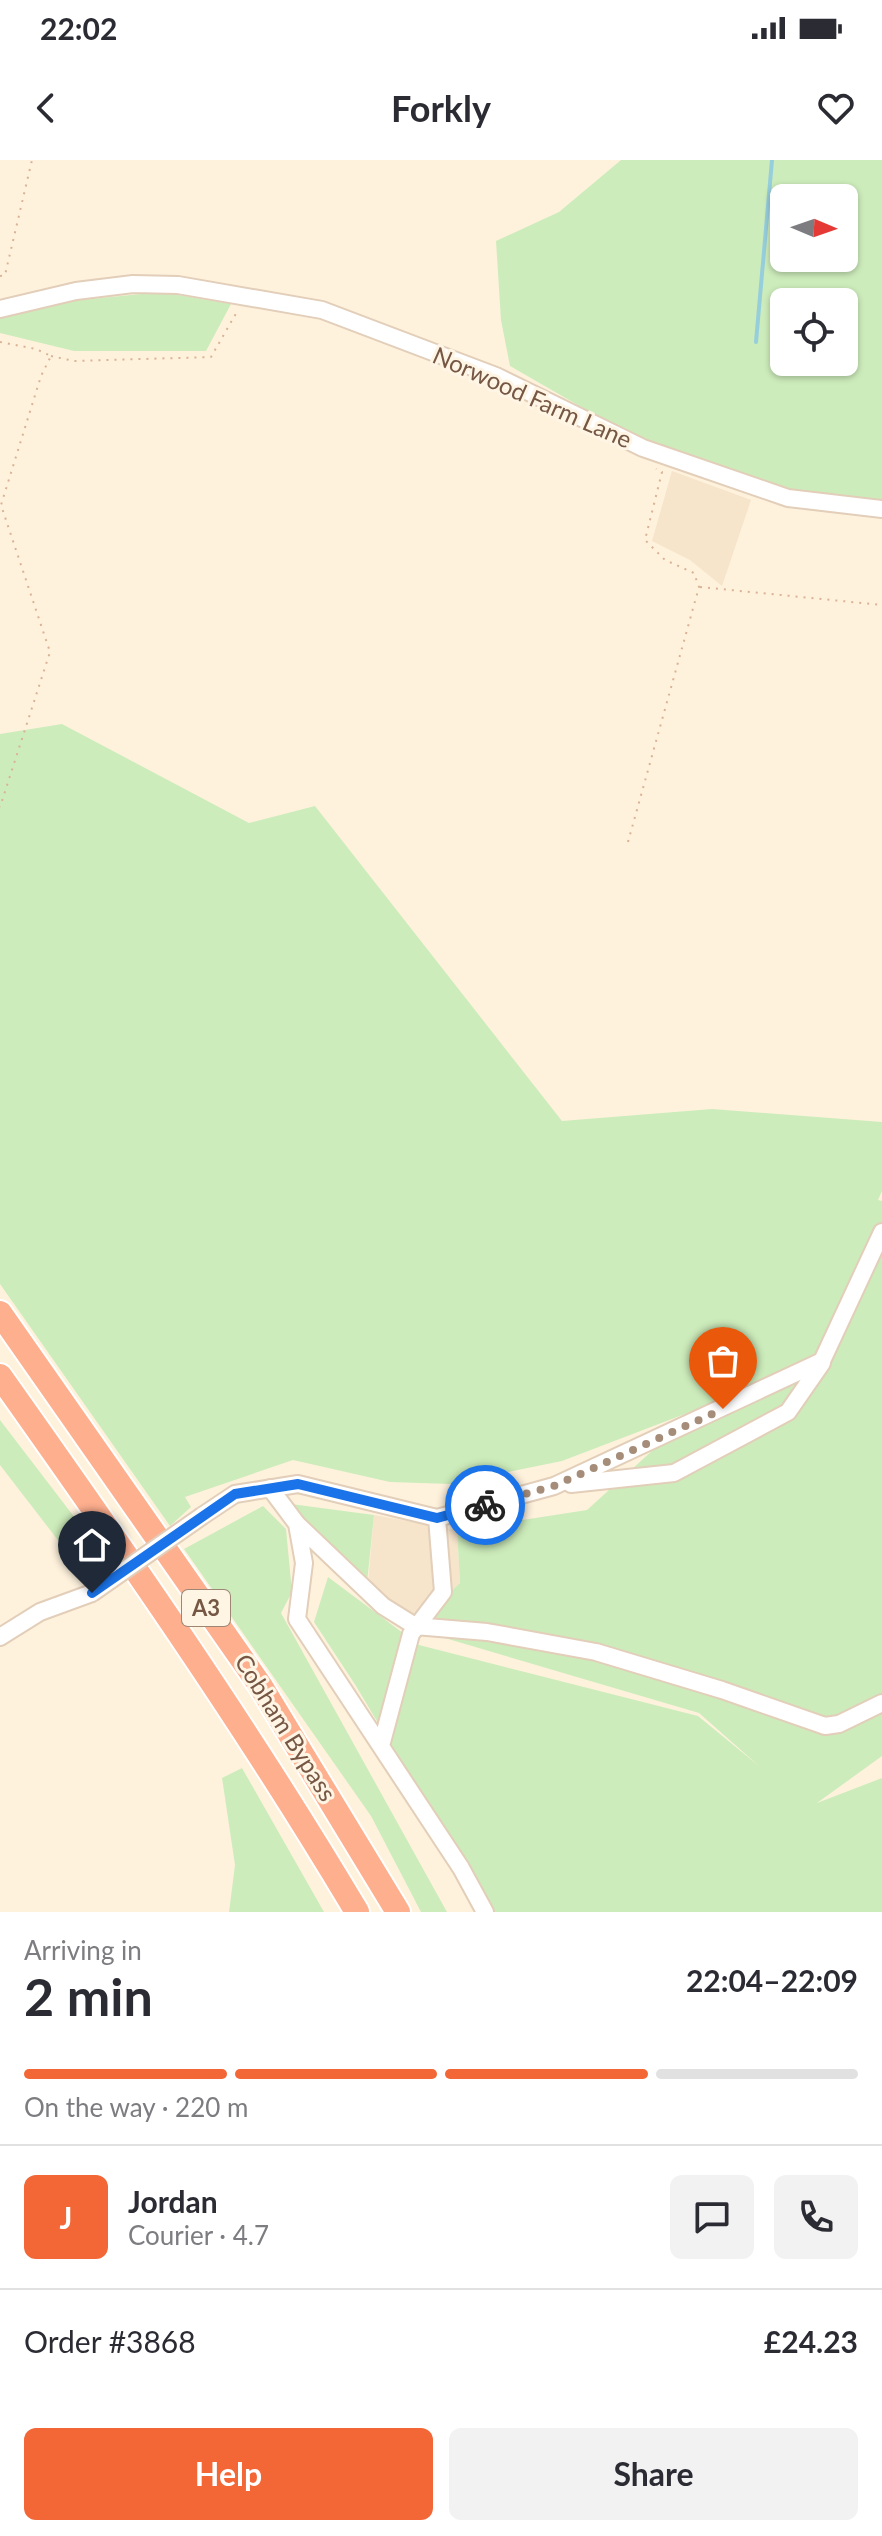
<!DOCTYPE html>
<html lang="en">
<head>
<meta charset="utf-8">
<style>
  :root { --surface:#fff; --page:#f2f2f3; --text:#2b2b33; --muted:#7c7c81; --line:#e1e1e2; --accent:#f36737 }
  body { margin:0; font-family:Lato,sans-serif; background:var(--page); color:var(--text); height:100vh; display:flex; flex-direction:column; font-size:30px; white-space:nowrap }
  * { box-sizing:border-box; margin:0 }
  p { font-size:26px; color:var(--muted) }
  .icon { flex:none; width:44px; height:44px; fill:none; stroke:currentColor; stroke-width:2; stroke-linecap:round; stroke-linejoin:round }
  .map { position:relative; height:1752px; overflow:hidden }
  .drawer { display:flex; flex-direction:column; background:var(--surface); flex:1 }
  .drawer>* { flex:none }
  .needle { width:52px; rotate:92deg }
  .buttons { position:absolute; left:770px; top:24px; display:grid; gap:16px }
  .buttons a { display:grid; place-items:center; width:88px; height:88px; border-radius:12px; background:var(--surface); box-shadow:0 2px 6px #0004; font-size:40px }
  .pin { position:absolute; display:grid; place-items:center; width:68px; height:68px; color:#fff; margin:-82px -34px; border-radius:50% 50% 50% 0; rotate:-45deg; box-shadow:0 0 8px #0007 }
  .pin .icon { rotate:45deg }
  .courier { position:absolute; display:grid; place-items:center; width:80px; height:80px; margin:-40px; border:6px solid #1a73e8; border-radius:50%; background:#fff; color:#222; box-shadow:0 2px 10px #0007 }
  .overview em { font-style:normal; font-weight:700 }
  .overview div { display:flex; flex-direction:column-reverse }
  .overview { display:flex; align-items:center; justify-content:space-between; height:136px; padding:0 24px }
  h1 { font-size:52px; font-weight:700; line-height:60px }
  .bar { display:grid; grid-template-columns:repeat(4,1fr); gap:12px 8px; align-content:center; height:96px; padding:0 24px }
  .bar i { height:10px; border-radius:6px; background:var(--line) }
  .bar .active { background:var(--accent) }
  .bar p { grid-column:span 4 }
  .line { display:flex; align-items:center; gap:20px; padding:0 24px; border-top:2px solid var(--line) }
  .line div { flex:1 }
  .round { display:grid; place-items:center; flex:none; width:84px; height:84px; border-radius:12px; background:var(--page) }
  .button { display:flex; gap:16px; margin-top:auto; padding:16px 24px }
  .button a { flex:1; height:92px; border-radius:12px; background:var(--accent); color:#fff; font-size:32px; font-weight:700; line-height:92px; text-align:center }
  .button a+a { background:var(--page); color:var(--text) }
  .status { display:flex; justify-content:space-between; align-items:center; height:56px; padding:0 40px; background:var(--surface); direction:ltr }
  .status svg { height:22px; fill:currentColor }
  header { display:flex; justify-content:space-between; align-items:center; height:104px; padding:0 24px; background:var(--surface); font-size:36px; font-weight:700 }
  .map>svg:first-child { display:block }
  .residential { fill:#f6e4cb }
  .green { fill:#cdecbb; fill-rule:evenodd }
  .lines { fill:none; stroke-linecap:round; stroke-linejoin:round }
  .stream { stroke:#96cedb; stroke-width:4 }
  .minor-casing { stroke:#e2ceb9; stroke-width:20 }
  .highway-casing { stroke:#fff; stroke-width:28 }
  .path { stroke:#dab296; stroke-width:2; stroke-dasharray:2 6; stroke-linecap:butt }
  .minor { stroke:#fff; stroke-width:16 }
  .highway { stroke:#feaf8e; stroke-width:24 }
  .minor-bridge-casing { stroke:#e2ceb9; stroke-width:20; stroke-linecap:butt }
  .minor-bridge { stroke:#fff; stroke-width:16 }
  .done { stroke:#a58d7a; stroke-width:8; stroke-dasharray:0 14.4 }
  .route { stroke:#1a73e8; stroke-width:10 }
  .labels { text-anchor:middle; stroke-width:6; stroke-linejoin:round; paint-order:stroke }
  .shield { fill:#fff5e5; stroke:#9e8674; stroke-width:2 }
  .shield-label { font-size:22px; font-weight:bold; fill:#755744 }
  .street-label { font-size:24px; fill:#755744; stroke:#fff5e5 }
</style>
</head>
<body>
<div class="status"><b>22:02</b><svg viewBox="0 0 49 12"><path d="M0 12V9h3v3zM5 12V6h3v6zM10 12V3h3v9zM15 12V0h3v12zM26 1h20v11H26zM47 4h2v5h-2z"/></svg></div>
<header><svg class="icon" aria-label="back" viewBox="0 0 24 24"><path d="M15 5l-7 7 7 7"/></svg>Forkly<svg class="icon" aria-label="heart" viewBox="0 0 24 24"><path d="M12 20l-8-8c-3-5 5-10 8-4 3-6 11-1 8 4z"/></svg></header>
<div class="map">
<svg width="882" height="1752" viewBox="0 0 882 1752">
  <rect width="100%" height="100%" fill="#fef2dd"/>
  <path class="residential" d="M672,311L751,340L722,426L690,400L652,381Z
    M374,1355L457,1370L460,1423L411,1468L368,1423Z"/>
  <path class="green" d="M621,0H882V342L790,330L647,285L510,206L501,160L496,81L559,52ZM784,38H844V98H784ZM784,142H844V202H784Z
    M161,132L231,144L206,191H74L0,173V158L71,141Z
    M62,564L249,663L315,646L562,961L712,949L882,962V1031L878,1040L882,1041V1596L817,1643L882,1618V1752H490L356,1526L314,1462L328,1417L419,1485L698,1556L759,1606L699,1553L411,1468L460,1423L457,1370L587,1350L698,1249L562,1301L450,1324L390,1322L293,1300L185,1337L191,1347L170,1366L0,1124V574Z
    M0,1260L111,1405L91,1423L0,1305Z
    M291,1344L374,1355L367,1423L304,1363Z
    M263,1346L286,1369L292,1432L281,1453L447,1752H421L371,1656L184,1389Z
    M242,1608L324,1752H229L235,1705L222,1618Z"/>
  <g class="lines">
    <path class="stream" d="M756,182L772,0"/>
    <defs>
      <path id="minor" d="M0,149L76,131L133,124L178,125L322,150L496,216L643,288L788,338L882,349
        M571,1324L674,1313L788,1252L822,1203
        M270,1328L297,1364L304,1403L297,1459L461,1708L485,1752
        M202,1356L235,1334L298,1324L437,1358L554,1326L822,1201L882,1072
        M297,1364L383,1446L415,1466L487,1472L596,1492L722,1530L825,1566L839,1564L882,1543
        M0,1477L40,1452L92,1433
        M381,1586L411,1474L443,1432L437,1358"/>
      <path id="highway" d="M0,1153L260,1525L398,1752
        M0,1216C124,1391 247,1567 357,1752"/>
    </defs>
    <use href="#minor" class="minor-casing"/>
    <use href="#highway" class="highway-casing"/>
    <path class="path" d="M0,116L5,115L32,0
      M0,182L36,189L51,196L41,216L1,345L50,492L0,647
      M51,196L74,201L211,197L238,150
      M700,427L882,445
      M628,682L699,427L694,413L665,400L645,380L662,312L656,309"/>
    <use href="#minor" class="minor"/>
    <use href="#highway" class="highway"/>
    <defs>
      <path id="minor-bridge" d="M92,1433L202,1356"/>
    </defs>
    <use href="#minor-bridge" class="minor-bridge-casing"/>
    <use href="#minor-bridge" class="minor-bridge"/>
  </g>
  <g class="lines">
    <path class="done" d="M485,1345L554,1326L723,1249"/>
    <path class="route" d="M92,1433L235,1334L298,1324L437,1358L485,1345"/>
  </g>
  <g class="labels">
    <rect class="shield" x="182" y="1430" width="48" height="36" rx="6"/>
    <g class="shield-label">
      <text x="206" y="1456">A3</text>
    </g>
    <g class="street-label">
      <text transform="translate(532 238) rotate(24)" y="8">Norwood Farm Lane</text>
      <text transform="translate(285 1568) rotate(58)" y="8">Cobham Bypass</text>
    </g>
  </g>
</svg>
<div class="buttons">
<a><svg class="needle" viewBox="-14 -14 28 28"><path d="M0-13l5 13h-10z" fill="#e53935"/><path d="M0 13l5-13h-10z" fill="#7c7c81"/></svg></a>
<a><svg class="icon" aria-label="locate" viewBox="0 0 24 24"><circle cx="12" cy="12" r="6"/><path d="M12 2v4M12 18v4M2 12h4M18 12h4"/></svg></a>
</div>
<div class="pin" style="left:723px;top:1249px;background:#ea580c"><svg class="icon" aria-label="bag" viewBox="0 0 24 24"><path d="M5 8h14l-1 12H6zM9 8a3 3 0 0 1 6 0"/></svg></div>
<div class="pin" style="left:92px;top:1433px;background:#1f2937"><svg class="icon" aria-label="home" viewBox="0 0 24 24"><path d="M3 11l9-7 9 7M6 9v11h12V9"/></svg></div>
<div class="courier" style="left:485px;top:1345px"><svg class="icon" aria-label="bike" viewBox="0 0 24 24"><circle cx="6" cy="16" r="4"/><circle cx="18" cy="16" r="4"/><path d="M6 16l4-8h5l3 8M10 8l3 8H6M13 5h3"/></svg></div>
</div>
<section class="drawer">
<div class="overview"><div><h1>2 min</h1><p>Arriving in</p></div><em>22:04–22:09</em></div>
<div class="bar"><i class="active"></i><i class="active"></i><i class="active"></i><i></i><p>On the way · 220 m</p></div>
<div class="line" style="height:144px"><b class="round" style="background:var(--accent);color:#fff">J</b><div><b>Jordan</b><p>Courier · 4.7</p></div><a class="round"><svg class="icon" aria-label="chat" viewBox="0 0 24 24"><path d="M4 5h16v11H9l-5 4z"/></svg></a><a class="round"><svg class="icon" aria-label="phone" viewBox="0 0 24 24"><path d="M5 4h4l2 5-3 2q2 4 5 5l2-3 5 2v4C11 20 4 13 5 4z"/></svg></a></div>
<div class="line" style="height:104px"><div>Order #3868</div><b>£24.23</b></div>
<div class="button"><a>Help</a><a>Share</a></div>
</section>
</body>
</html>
